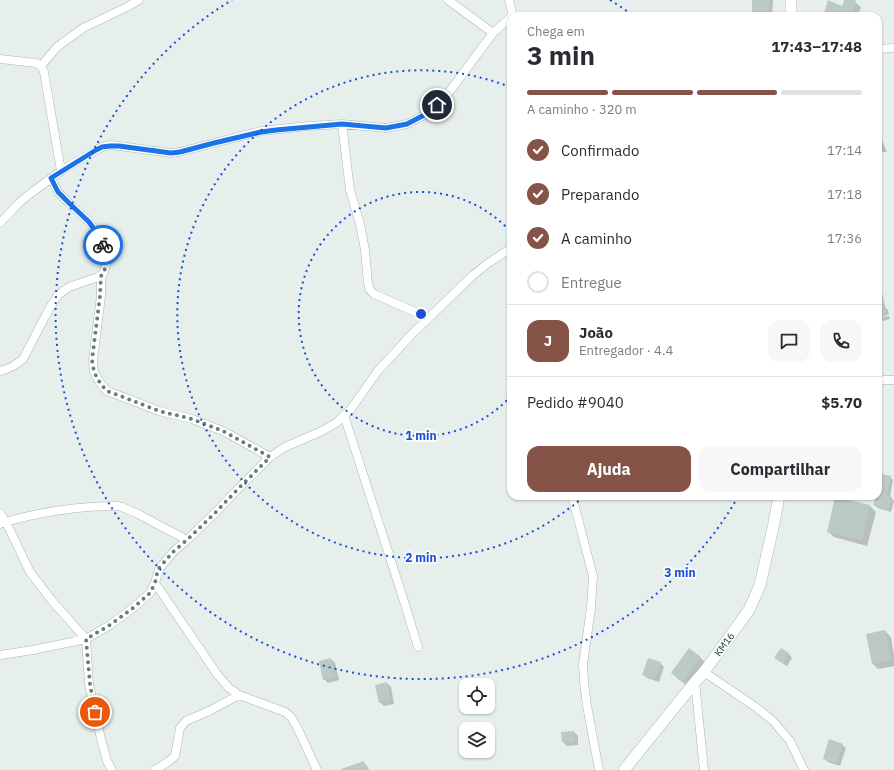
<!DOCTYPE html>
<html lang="pt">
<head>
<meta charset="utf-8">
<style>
  :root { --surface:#fff; --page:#f7f7f7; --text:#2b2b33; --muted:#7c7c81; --line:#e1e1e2; --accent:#855347 }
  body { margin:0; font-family:"IBM Plex Sans",sans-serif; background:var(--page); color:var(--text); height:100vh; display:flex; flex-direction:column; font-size:15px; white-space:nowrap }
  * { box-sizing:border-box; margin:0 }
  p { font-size:13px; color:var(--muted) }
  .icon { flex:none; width:22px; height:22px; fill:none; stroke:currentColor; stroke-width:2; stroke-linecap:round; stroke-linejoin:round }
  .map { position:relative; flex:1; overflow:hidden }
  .details { position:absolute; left:507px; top:12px; width:375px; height:488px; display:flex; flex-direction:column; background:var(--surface); border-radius:12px; box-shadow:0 1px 3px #0004 }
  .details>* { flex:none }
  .controls { position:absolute; left:459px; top:678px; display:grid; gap:8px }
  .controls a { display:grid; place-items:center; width:36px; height:36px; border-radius:8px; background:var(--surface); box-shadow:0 1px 3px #0004; font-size:20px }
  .pin { position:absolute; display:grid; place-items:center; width:34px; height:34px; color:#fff; margin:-17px; border:2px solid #fff; border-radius:50%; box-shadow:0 1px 4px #0007 }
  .courier { position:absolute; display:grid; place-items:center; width:40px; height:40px; margin:-20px; border:3px solid #1a73e8; border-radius:50%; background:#fff; color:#222; box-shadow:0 1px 5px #0007 }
  .headline em { font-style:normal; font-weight:700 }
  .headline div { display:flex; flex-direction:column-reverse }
  .headline { display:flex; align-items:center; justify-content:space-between; height:68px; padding:0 20px }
  h1 { font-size:26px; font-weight:700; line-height:30px }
  .bar { display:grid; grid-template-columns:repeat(4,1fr); gap:6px 4px; align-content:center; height:48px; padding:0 20px }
  .bar i { height:5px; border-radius:3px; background:var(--line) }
  .bar .on { background:var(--accent) }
  .bar p { grid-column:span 4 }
  .line { display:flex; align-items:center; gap:10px; padding:0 20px; border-top:1px solid var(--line) }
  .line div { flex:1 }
  .round { display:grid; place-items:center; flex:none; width:42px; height:42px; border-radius:12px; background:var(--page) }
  ol { padding:0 20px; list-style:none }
  li { display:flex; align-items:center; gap:12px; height:44px }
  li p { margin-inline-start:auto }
  li .icon { padding:4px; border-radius:50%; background:var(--accent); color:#fff; stroke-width:4 }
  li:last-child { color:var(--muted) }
  li i { width:22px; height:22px; border:2px solid var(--line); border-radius:50% }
  .action { display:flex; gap:8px; margin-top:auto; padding:8px 20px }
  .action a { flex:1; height:46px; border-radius:12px; background:var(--accent); color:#fff; font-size:16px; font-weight:700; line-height:46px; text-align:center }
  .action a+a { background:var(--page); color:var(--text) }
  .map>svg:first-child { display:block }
  .shadow { fill:#0003 }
  .building { fill:#bbcac4 }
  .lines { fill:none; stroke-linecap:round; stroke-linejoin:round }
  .street-casing { stroke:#a8b8b2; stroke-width:9 }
  .secondary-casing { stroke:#a4bbb3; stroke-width:12 }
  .street { stroke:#fff; stroke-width:8 }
  .secondary { stroke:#fff; stroke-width:11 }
  .done { stroke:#687f78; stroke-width:4; stroke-dasharray:0 7.2 }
  .route { stroke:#1a73e8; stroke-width:5 }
  .ring { fill:none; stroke:#1d4ed8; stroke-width:2; stroke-dasharray:2 4 }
  .labels { text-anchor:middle; stroke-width:4; stroke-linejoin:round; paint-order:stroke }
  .street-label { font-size:10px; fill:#24423a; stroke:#f7fbf9 }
  .centre { fill:#1d4ed8; stroke:#f7fbf9; stroke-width:2 }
  .ring-label { font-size:12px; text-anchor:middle; font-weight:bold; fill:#1d4ed8; stroke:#f7fbf9; stroke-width:4; stroke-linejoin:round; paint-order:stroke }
</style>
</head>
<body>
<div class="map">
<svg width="894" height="770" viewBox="0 0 894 770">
  <rect width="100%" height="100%" fill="#e6efeb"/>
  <path class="shadow" d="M753,0H773L772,16H753Z
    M845,0H850L855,2L861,7L858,16H825L843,7Z
    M627,12L631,15L630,16H615L617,13Z
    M878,131L887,152H878Z
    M884,306L888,310L889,314L878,317V307Z
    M889,316L890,319L879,322L878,320V319Z
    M890,477L893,480L890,497L894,501L891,512L878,508L874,505L877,496H878V494H879Z
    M836,498L870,506L876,512L867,546L834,537L828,531Z
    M885,631L891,637L894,655V666L878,669L872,663Z
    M689,649L701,658L706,663L689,687L678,679L672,673Z
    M781,649L789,654L792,658L787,666L779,661L775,658Z
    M331,659L335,663L339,680L328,683L324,679Z
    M660,663L664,667L659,682L647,678L643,674Z
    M387,683L391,687L394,704L384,706L380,702Z
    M574,732L578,736V745L567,746L563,742Z
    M842,745L846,748L840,766L828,762L824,758Z
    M363,762L367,766L369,770H341Z"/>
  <path class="building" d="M752,0H769V16H752Z
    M828,0L842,6L844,0H856L852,16H823Z
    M882,292L887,316L878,318V293Z
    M882,474L891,476L887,496L892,497L888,510L873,505L876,496H878Z
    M835,497L870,505L862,540L827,532Z
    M885,630L891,660L872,664L866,634Z
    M689,648L701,657L683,682L671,673Z
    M781,648L789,653L783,663L774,658Z
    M331,658L336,677L323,680L319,661Z
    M648,658L661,662L655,679L642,675Z
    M387,682L391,700L379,703L375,685Z
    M574,731L575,741L562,742L561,732Z
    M829,739L843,744L837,763L823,759Z
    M364,761L367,770H341V769Z"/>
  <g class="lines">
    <defs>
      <path id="street" d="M448,0L493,33
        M509,0L513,16
        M878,49L894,48
        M0,59L36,63L41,66L44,72L61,171
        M41,66L57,47L83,28L127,7L139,0
        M342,124L350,190L360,224L365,250L368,284L370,290L374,294L429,318
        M51,178L58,192L69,203L89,222L98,235L106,250V265L104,272L101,276V296L93,360L94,372L100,383L107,391L123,397L159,411L192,419L223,431L270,457
        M0,223L20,202L31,193L61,171L96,150L102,147L111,145L119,146L171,153L180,152L214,143L261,131L308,126L342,124L386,128L407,124L430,112L444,99L493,33L511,17
        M0,371C9,369 16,365 23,359L49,309L58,295L69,287L101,276
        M878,380H894
        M344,415L403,598L418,647
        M572,496L593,576L591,608L583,664L584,682L587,706L599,770
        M0,513L6,522L30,572L53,602L86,639L89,684L101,739L107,761L112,770
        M0,524C35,512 81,506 117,506L122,507L138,514L187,540
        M155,583L217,674L229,688L239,695L285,712L291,717L297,727L317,770
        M0,655L33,650L86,639L110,625L133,608L150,593L155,583L159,569L174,551L187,540L216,512L237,490L270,457L285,447L322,431L336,423L351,409L377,372L411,335L472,276L487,264L511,248
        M704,672L757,708L773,721L790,741L804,770
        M695,682L704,770
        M155,770L168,762L175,756L180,728L186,721L209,711L239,695"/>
      <path id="secondary" d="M791,16V0
        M624,770L695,682L704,672L749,610L760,585L774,523L779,496"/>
    </defs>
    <use href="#street" class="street-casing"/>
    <use href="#secondary" class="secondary-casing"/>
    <use href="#street" class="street"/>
    <use href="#secondary" class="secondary"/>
  </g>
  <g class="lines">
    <path class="done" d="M95,712L90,684L86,639L110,625L133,608L150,593L155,583L158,569L174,551L187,540L216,512L237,490L270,457L223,431L192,419L159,411L123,397L107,391L100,383L94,372L92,360L100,296L101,276L104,272L106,265V250L103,245"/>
    <path class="route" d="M103,245L98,235L89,222L69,203L58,192L51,178L96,150L102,147L110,146H119L171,153L180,152L214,143L261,132L276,130L342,124L386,128L407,124L430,112L437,105"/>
  </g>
  <g class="ring">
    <path d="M511 396A122 122 0 1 1 511 232"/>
    <path d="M583 497A244 244 0 1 1 510 87"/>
    <path d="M738 497A366 366 0 1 1 232 0M610 0A366 366 0 0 1 631 14"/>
  </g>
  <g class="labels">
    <g class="street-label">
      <text transform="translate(724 644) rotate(-54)" y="4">KM16</text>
    </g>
  </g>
  <circle cx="421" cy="314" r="6" class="centre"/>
  <g class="ring-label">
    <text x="421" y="440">1 min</text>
    <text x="421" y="562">2 min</text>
    <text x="680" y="577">3 min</text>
  </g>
</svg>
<div class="controls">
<a><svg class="icon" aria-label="locate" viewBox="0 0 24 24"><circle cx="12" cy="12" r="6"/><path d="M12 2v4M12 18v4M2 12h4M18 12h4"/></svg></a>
<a><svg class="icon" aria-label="layers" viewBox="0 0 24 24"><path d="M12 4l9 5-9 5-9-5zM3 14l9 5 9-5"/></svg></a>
</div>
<div class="pin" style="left:95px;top:712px;background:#ea580c"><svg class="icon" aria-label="bag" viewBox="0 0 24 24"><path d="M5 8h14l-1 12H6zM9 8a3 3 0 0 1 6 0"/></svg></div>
<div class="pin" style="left:437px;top:105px;background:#1f2937"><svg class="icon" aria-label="home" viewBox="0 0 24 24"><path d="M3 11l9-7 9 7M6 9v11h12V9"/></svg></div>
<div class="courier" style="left:103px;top:245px"><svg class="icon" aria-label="bike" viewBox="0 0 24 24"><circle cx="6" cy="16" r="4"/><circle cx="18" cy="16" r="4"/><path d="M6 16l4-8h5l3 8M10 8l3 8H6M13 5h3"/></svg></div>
<section class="details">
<div class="headline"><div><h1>3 min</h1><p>Chega em</p></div><em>17:43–17:48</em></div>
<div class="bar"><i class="on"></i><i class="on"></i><i class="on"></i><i></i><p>A caminho · 320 m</p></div>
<ol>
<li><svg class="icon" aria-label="check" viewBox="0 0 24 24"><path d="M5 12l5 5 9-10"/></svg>Confirmado<p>17:14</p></li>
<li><svg class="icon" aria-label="check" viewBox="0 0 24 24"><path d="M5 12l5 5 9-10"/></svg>Preparando<p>17:18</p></li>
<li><svg class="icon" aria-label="check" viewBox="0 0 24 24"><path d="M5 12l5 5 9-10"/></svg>A caminho<p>17:36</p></li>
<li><i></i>Entregue</li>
</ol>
<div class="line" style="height:72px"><b class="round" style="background:var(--accent);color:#fff">J</b><div><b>João</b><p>Entregador · 4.4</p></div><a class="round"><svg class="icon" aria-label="chat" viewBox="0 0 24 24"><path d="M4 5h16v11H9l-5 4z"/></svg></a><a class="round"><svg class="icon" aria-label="phone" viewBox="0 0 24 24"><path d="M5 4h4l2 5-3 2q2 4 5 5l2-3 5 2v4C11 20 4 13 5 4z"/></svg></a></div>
<div class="line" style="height:52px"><div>Pedido #9040</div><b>$5.70</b></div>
<div class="action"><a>Ajuda</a><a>Compartilhar</a></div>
</section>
</div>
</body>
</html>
